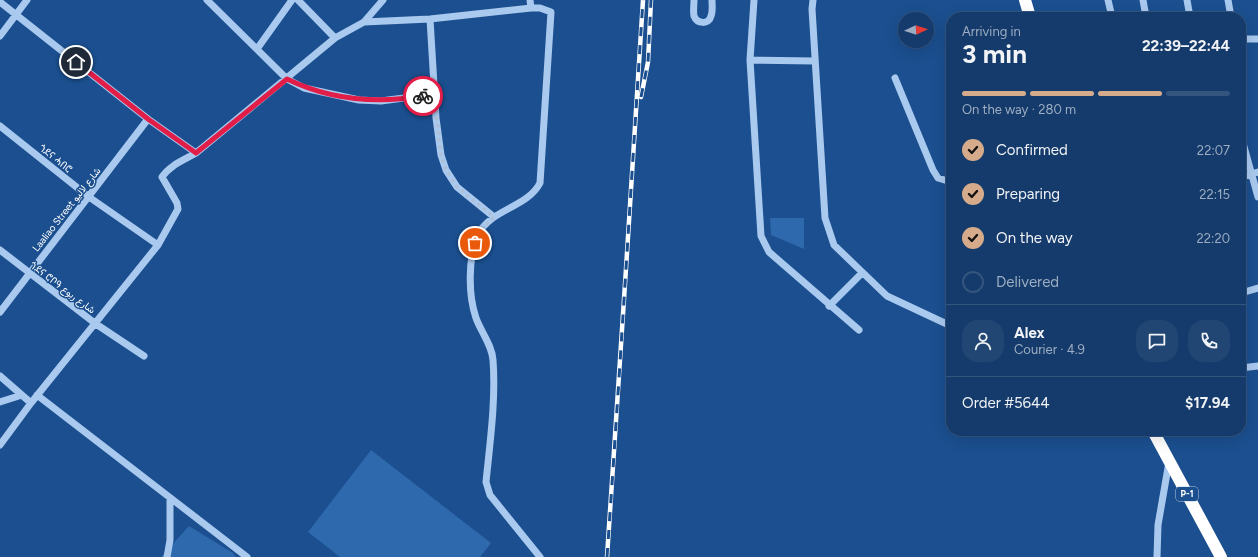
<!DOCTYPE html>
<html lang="en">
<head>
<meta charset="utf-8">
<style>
  :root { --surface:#143b6b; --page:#214673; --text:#f1f3f6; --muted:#9dadc1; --line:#33557e; --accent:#d6ab8b }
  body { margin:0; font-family:Figtree,Vazirmatn,"Noto Sans Ethiopic",sans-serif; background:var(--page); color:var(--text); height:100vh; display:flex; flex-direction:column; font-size:15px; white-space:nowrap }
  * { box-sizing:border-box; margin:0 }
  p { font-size:13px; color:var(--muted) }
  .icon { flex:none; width:22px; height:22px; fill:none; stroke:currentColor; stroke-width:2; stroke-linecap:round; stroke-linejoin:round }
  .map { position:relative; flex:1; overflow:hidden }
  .side { position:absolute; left:946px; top:12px; width:300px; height:424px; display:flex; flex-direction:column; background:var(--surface); border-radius:16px; box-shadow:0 4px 16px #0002,0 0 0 1px var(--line) }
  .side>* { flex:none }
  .needle { width:26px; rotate:86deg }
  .buttons { position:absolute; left:898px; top:12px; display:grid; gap:8px }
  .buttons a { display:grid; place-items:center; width:36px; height:36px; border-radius:50%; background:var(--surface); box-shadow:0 4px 16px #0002,0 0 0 1px var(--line); font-size:20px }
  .pin { position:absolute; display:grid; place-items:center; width:34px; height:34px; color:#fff; margin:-17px; border:2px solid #fff; border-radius:50%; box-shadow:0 1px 4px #0007 }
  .courier { position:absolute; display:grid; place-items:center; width:40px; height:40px; margin:-20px; border:3px solid #e11d48; border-radius:50%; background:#fff; color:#222; box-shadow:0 1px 5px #0007 }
  .head em { font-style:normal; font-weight:700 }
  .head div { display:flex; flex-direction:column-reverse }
  .head { display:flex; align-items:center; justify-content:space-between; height:68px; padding:0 16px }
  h1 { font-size:26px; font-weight:700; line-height:30px }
  .bar { display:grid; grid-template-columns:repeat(4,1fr); gap:6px 4px; align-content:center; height:48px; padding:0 16px }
  .bar i { height:5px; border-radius:3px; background:var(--line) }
  .bar .active { background:var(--accent) }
  .bar p { grid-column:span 4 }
  .line { display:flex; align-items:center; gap:10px; padding:0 16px; border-top:1px solid var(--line) }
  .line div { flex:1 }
  .round { display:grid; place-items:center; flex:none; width:42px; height:42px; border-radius:16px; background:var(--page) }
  ol { padding:0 16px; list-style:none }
  li { display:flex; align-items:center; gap:12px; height:44px }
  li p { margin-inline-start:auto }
  li .icon { padding:4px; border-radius:50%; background:var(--accent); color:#111; stroke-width:4 }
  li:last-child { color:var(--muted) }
  li i { width:22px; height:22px; border:2px solid var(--line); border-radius:50% }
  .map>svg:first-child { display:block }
  .green { fill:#2e69ad }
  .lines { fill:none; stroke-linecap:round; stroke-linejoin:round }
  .minor { stroke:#a9c9ee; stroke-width:7 }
  .highway { stroke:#fff; stroke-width:12 }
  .rail-casing { stroke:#fff; stroke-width:4.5 }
  .rail { stroke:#1b4f8f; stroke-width:3; stroke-dasharray:9; stroke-linecap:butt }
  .done { stroke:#afc1d8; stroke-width:4; stroke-dasharray:0 7.2 }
  .route { stroke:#e11d48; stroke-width:5 }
  .labels { text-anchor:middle; stroke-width:3; stroke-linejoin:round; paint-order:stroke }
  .shield { fill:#1b4f8f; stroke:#bbcadd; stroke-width:1 }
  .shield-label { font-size:9px; font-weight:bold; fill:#fff }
  .street-label { font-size:10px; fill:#fff; stroke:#1b4f8f }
</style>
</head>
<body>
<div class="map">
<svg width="1258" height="557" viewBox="0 0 1258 557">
  <rect width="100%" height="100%" fill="#1b4f8f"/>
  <path class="green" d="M770,218H804V249L771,235Z
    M371,450L491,543L480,557H340L308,532Z
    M189,526L233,553L236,557H161Z"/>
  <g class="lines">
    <path class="minor" d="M207,0L287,79L304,88L359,100L381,101L434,94
      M298,0L335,38
      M694,0C694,5 693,11 694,16C697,24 709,25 711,16C713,11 712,5 712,0
      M754,0L750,60L761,236L769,252L859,330
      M813,0L812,9L825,218L834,245L887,296L951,326
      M1108,0L1112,17
      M1143,0L1146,17
      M1187,0L1190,17
      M1228,0L1231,17
      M0,2L148,119L196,153
      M531,8H540L551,12L540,183C527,208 490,209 478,235C468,257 468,295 476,318C481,332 492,345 493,360C496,400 490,442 486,482L490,495L540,557
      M430,19L436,118L441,155L446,170L457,187L494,217
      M364,22L430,19L531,8L530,0
      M0,36L27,0
      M1241,39H1258
      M257,49L292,0
      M750,60L814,61
      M895,78L933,170L938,178L951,182
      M0,126L89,197L158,245
      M1241,136L1258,197
      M1241,177L1258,172
      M0,250L96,324L144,356
      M1241,293L1258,288
      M829,306L862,273
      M0,312L148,119
      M1241,368L1258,366
      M0,376L31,403
      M37,395L247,557
      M0,402L22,395
      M0,445L31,403L158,245L178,209L177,203L162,177C170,165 184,160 196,153L335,38L364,22L383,0
      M167,557L170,540V498
      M1157,557L1158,525L1169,462"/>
    <path class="highway" d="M1025,0L1030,17
      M1153,431L1221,557"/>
    <defs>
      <path id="rail" d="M641,97L648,62L651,0
        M607,557C620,371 631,186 643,0"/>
    </defs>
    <use href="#rail" class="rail-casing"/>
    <use href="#rail" class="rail"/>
  </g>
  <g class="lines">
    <path class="done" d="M423,96L434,94L441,155L446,170L457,187L494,217L478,234L475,243"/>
    <path class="route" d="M76,62L148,119L196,153L287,79C330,100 375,104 423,96"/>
  </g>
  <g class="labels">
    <rect class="shield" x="1176" y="487" width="22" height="14" rx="3"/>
    <g class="shield-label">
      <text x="1187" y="497">P-1</text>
    </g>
    <g class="street-label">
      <text transform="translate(56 158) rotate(38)" y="4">ጎደና ሓበሮ</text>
      <text transform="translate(66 209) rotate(-52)" y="4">Laaliao Street شارع لاليو</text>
      <text transform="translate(63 287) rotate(37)" y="4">ጎደና ሮቦዓ شارع ربوع</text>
    </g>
  </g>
</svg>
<div class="buttons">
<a><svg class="needle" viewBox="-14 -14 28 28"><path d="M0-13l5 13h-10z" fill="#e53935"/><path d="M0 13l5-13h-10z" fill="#9dadc1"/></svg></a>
</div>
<div class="pin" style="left:475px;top:243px;background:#ea580c"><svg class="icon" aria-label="bag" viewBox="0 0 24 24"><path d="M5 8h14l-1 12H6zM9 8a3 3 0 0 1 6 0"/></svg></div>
<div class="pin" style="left:76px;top:62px;background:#1f2937"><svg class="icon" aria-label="home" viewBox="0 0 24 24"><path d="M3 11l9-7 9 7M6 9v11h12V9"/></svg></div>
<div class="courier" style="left:423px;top:96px"><svg class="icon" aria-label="bike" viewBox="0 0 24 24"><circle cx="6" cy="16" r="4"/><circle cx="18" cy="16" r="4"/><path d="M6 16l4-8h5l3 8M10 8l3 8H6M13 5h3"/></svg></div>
<section class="side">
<div class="head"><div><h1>3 min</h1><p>Arriving in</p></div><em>22:39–22:44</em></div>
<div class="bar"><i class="active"></i><i class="active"></i><i class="active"></i><i></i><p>On the way · 280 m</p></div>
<ol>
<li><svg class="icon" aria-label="check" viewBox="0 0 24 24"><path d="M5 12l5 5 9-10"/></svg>Confirmed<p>22:07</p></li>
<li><svg class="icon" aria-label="check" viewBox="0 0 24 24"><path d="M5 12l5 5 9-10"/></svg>Preparing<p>22:15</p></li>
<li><svg class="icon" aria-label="check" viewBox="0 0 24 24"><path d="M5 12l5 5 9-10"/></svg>On the way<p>22:20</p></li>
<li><i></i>Delivered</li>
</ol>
<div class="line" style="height:72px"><a class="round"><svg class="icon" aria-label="person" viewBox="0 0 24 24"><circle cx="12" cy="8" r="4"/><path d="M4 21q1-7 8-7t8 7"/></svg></a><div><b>Alex</b><p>Courier · 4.9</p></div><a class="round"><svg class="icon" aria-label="chat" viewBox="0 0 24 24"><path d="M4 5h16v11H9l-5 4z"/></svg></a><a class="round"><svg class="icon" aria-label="phone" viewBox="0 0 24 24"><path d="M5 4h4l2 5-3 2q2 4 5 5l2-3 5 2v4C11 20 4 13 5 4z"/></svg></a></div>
<div class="line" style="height:52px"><div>Order #5644</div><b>$17.94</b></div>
</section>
</div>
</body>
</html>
